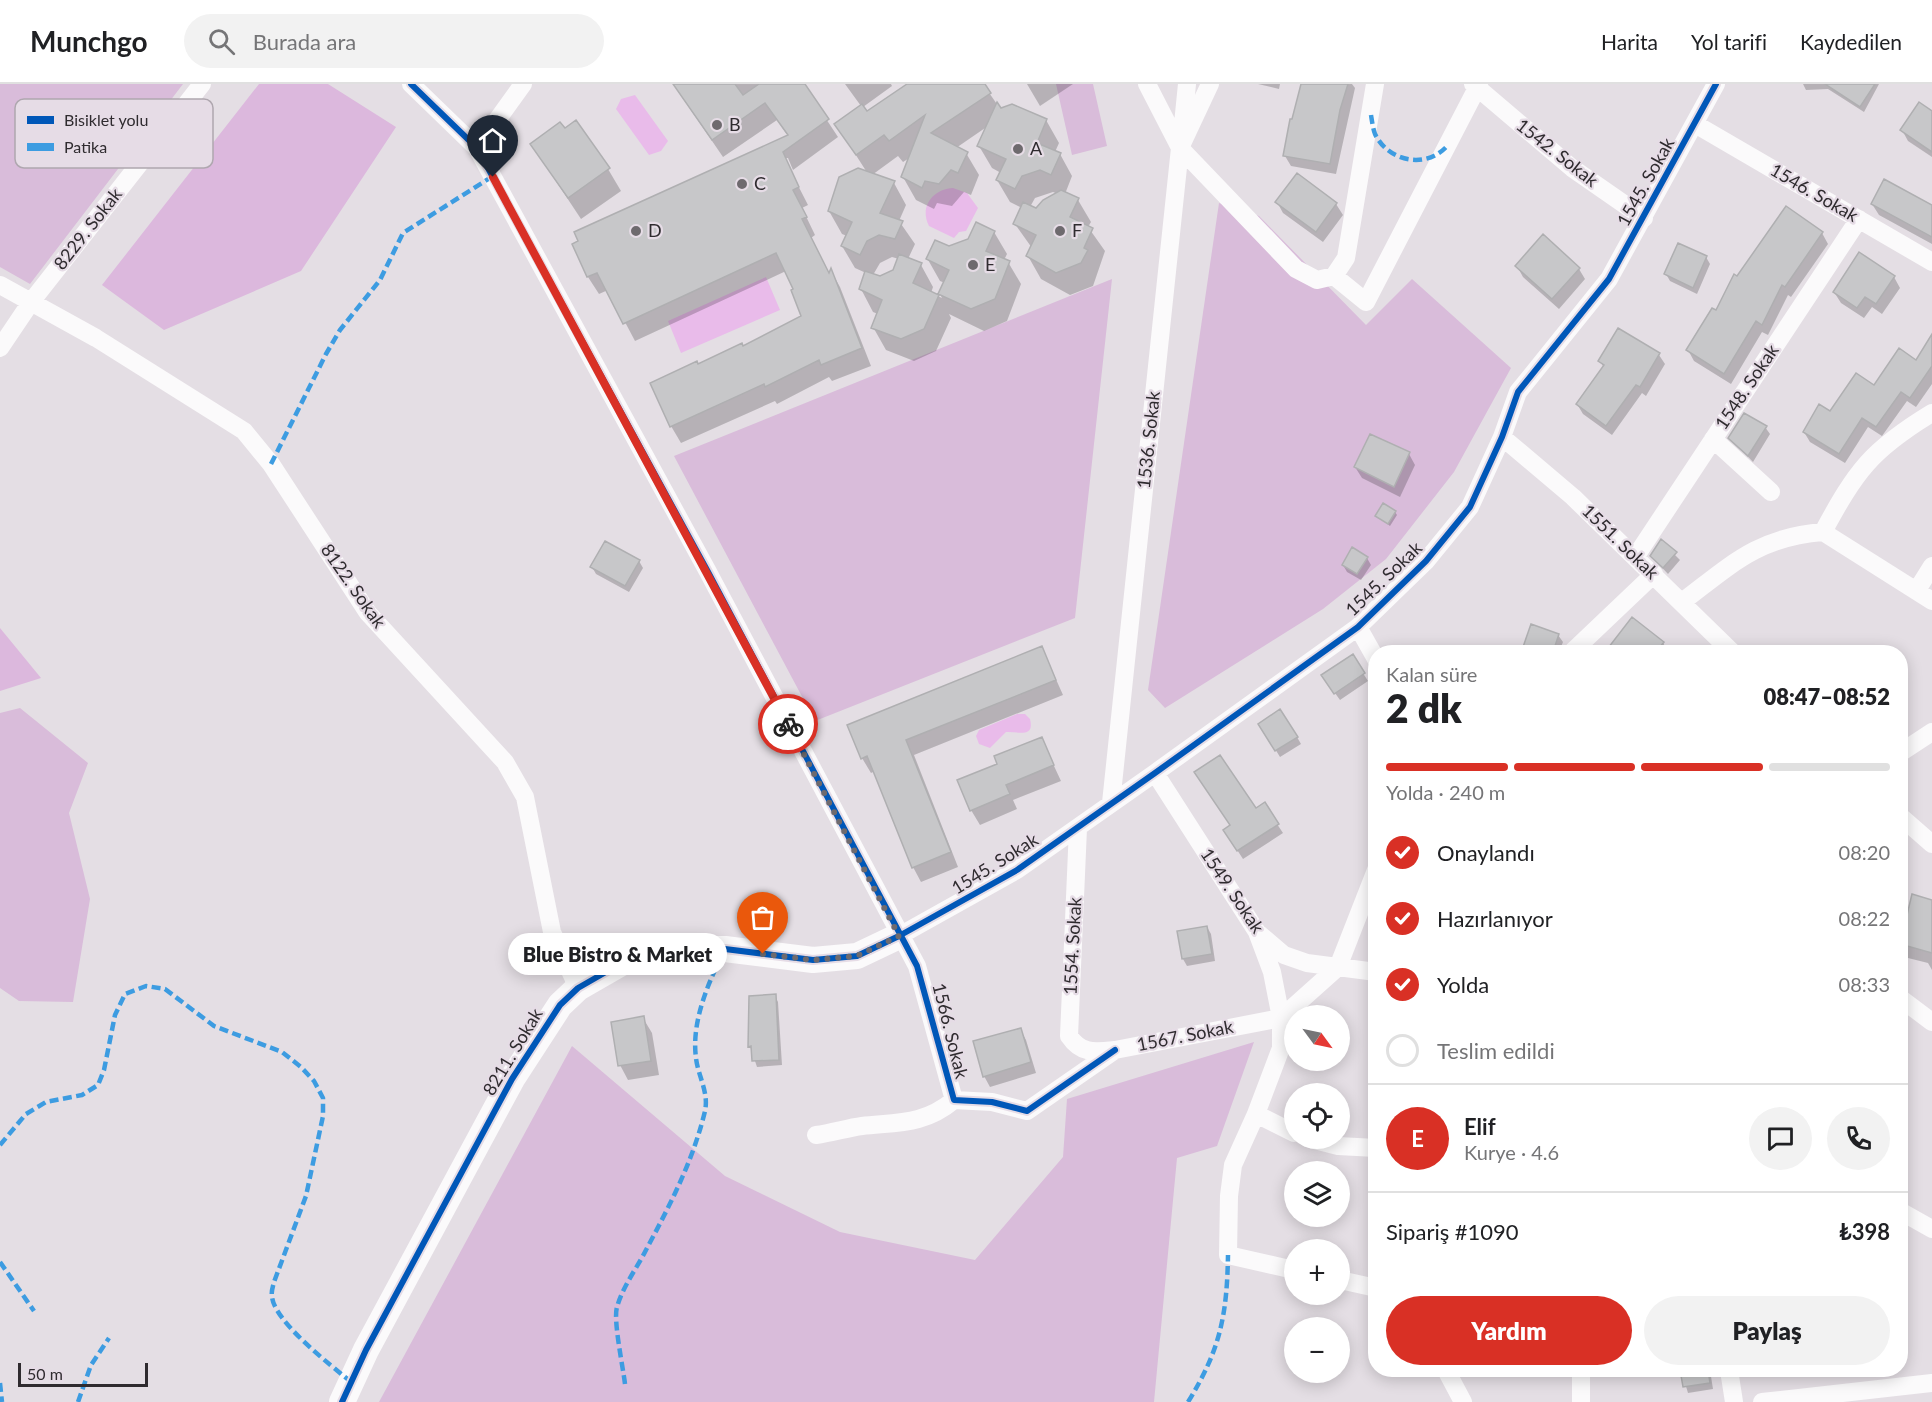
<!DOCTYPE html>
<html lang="tr">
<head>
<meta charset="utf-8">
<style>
  :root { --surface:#fff; --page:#f2f2f2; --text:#202124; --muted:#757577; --line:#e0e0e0; --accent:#d93025 }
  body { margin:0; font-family:Lato,sans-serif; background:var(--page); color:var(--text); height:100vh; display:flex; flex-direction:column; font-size:22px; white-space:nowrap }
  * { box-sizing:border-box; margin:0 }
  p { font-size:20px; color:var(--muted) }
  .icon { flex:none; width:33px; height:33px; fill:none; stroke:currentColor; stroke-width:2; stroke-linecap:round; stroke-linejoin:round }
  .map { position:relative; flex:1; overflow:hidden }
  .details { position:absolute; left:1368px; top:561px; width:540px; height:732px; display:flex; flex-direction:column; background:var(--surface); border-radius:24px; box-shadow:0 3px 15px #0003 }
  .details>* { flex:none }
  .needle { width:39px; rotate:123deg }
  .tools { position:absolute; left:1284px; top:921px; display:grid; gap:12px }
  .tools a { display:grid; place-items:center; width:66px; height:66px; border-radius:50%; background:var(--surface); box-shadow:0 3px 15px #0003; font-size:30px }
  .scale { position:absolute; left:18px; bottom:15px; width:130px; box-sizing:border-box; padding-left:6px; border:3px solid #2f2b2f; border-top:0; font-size:16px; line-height:21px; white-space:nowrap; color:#2f2b2f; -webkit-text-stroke:4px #e6dce6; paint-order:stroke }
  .pin { position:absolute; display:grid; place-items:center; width:51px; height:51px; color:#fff; margin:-62px -26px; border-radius:50% 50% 50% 0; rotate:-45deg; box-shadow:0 0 6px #0007 }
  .pin .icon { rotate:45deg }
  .courier { position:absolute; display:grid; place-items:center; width:60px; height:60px; margin:-30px; border:4px solid #d93025; border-radius:50%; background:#fff; color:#222; box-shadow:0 2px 8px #0007 }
  .bubble { position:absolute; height:42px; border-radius:21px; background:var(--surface); box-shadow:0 3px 15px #0003; font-size:20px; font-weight:800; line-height:42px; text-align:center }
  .headline em { font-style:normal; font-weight:800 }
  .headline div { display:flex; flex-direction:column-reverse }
  .headline { display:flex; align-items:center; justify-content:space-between; height:102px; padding:0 18px }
  h1 { font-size:39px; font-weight:800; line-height:45px }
  .bar { display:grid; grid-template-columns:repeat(4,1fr); gap:9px 6px; align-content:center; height:72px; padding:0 18px }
  .bar i { height:8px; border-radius:4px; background:var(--line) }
  .bar .active { background:var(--accent) }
  .bar p { grid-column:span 4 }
  .line { display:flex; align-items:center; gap:15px; padding:0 18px; border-top:2px solid var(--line) }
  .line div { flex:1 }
  .round { display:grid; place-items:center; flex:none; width:63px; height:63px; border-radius:32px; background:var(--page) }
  ol { padding:0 18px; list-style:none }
  li { display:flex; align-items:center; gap:18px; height:66px }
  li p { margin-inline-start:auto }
  li .icon { padding:6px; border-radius:50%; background:var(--accent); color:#fff; stroke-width:4 }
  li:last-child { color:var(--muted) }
  li i { width:33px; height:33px; border:3px solid var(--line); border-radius:50% }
  .cta { display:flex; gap:12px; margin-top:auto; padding:12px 18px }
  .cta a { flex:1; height:69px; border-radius:36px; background:var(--accent); color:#fff; font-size:24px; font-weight:800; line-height:69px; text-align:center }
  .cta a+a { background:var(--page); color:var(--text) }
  header { display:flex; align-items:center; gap:36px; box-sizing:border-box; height:84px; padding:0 30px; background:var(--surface); border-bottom:2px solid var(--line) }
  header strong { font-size:28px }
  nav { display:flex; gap:33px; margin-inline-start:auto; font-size:21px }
  .search { width:420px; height:54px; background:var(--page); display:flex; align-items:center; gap:15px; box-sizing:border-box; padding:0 21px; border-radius:33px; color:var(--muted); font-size:22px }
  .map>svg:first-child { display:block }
  .green { fill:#d9bcda }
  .forest { fill:#dcb8dd }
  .water { fill:#e9bbea }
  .shadow { fill:#0003; fill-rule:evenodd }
  .building { fill:#c7c7c9; stroke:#afafb1; stroke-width:1.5 }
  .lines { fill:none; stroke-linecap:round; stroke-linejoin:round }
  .street { stroke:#fbfafb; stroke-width:18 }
  .secondary { stroke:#fbfafb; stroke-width:26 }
  .quiet { stroke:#3d9ce1; stroke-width:4.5; stroke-dasharray:9 4.5; stroke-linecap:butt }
  .cycleway-casing { stroke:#e6dce6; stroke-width:10 }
  .cycleway { stroke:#0057b8; stroke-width:6 }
  .done { stroke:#6e6a6e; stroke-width:6; stroke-dasharray:0 10.8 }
  .route { stroke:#d93025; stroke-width:8 }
  .poi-dot { fill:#6e6a6e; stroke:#e6dce6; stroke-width:2 }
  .labels { text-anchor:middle; stroke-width:4.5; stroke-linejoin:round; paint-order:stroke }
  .poi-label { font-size:18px; fill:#2f2b2f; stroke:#e6dce6; text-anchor:start }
  .street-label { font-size:18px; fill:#2f2b2f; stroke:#e6dce6 }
  .key { fill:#e6dce6; stroke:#afa7af; stroke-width:1.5 }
  .key-label { font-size:16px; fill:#2f2b2f }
</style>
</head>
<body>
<header>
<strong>Munchgo</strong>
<div class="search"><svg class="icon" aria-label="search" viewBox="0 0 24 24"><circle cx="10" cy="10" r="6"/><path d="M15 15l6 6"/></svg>Burada ara</div>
<nav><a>Harita</a><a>Yol tarifi</a><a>Kaydedilen</a></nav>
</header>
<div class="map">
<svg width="1932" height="1318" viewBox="0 0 1932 1318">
  <rect width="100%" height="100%" fill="#e4dee4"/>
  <path class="green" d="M0,0H183L30,200L0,183Z
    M1056,0H1093L1107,62L1072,71Z
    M1219,119L1259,132L1366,241L1412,195L1511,284L1454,388L1386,475L1323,525L1165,624L1148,606Z
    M1112,195L1075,534L815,637L674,372Z
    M20,624L88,679L69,729L90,815L73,918L19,917L0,904V629Z
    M1254,958L1217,1062L1177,1074L1154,1318H379L572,962L725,1092L840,1148L975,1176L1063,1073L1067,1015Z"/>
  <path class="forest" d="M259,0H328L396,43L301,187L164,246L102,201Z
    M0,544L41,594L0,607Z"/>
  <path class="water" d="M635,11L668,57L661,67L649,71L616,25L621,15Z
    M953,104L967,109L978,124L966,147L959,148L954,154L929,142C919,123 933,105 953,104Z
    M766,193L780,226L681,269L668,237Z
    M1017,630H1025L1030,635C1035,655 1017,647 1006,648L990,664L979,660L976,652L979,646Z"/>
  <path class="shadow" d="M673,0H803L838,53L793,86L788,74H784L808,121L802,124L815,151L811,154L829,191L831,187L840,203L871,282L832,297L829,293L777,320L775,317L681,359L671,342L698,281L743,264L803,233L795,205L786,187L635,257L608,206L599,210L588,193L574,160L788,52L777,36L723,73Z
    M845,0H891L892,2L863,23L867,30L908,0H983L1001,26L1046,36L1059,59L1055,68L1060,70L1072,92L1065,110L1078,116L1091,138L1088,143L1105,167L1093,202L1070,211L1041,195L1028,172L1032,164L1015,140L1022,124L1010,118L997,96L1001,89L992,84L979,62L988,42L956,64L966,69L979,91L971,111L964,108L952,122L937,119L934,125L916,116L903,93L911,73L903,78L898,72L872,91L894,99L906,121L899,137L915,160L908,175L921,181L933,203L931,209L942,214L940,210L945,199L940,197L927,174L994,148L1007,170L1004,176L1008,178L1021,200L1007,237L984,247L949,230L951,234L936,267L914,277L886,266L873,243L878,230L873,228L861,205L866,189L855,184L842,162L847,152L842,150L829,127L868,90L836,40L861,22ZM1053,108L1058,110L1037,126L1030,123L1035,114ZM892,173L899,175L894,187L880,194L873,191L880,179Z
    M1027,0H1073L1040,22Z
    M1258,0H1280L1279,5Z
    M1302,0H1352L1355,4L1336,90L1291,82L1285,72Z
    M1803,0H1879L1864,28L1828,5L1806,6Z
    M1932,29V73L1908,57L1902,46Z
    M532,61L608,85L621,107L581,135Z
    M1297,91L1336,120L1343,131L1323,158L1283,129L1277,118Z
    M1872,120L1932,123V160L1879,131Z
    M1822,149L1828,160L1791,213L1788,211L1768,251L1762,248L1731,300L1694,277L1688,266L1738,194Z
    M1706,173L1710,180L1697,210L1670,197L1666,190Z
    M1517,182L1579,185L1585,195L1559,225L1523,193Z
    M1894,193L1900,204L1882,230L1872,223L1864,234L1841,219L1834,208Z
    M1619,246L1659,271L1665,280L1646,312L1642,309L1612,351L1583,330L1577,320L1604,284L1600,277Z
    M1932,252V300L1916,323L1907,317L1882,352L1868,343L1845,379L1810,358L1804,348L1917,278Z
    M1765,343L1770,350L1753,378L1730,354Z
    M1409,370L1415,381L1400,413L1362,394L1355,383Z
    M1395,428L1397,431L1390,442L1377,432Z
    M1661,457L1680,476L1668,490L1651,472Z
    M1367,474L1371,481L1361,496L1347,488L1343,481Z
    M639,477L643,484L629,508L596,490L592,483Z
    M1632,535L1663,559L1669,568H1607Z
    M1558,551L1563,558L1559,568H1527L1524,563Z
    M1042,564L1063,611L914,671L958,783L921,798L913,783L875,687L871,689L862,674Z
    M1352,572L1368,597L1340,616L1327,598Z
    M1264,647L1297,653L1301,660L1280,673Z
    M1041,654L1061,697L1013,716L1017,725L980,741L971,726L999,681Z
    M1277,740L1283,749L1243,775L1230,755Z
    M1913,812L1932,817V886L1928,879L1908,874L1900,860Z
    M1207,843L1211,850L1215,877L1187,882L1183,875Z
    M775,912L778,918L782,981L757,983L750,962Z
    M643,934L652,949L659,991L628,996L620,981Z
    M1020,945L1026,956L1036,989L990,1003L984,992Z
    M1681,1286H1710L1713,1305L1688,1309Z"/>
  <path class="building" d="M673,0H735L743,11L759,0H805L829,35L783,68L799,103L793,106L807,133L802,135L829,189L831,184L862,264L821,281L819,276L765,303L764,300L670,343L650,299L697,277L698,280L742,259L743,262L801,232L791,206L793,205L776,169L623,240L597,189L587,193L572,160L578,157L574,148L788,51L765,19L712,56Z
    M907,0H985L991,9L931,49L968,68L958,89L951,86L939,100L925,97L922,104L901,93L925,31L889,57L884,51L856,71L834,40L862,20L867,27Z
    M1301,0H1348L1340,26L1330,80L1283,72L1290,35H1292Z
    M1825,0H1875L1860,23Z
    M997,18L1001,24L1012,20L1047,35L1037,59L1061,69L1051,91L1040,86L1022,92L1015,105L996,96L1006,75L977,62Z
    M1919,18L1932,27V68L1900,46Z
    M576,36L610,84L568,114L530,60L560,38L565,44Z
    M858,84L895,97L880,129L903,137L895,155L879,151L867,157L860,171L841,162L852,138L828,127L839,93Z
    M1297,89L1337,119L1316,148L1275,118Z
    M1884,95L1932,121V153L1871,120Z
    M1061,106L1079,114L1070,133L1093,144L1084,164L1088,166L1081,179L1056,189L1026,172L1036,151L1013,140L1023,118L1036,124L1043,116Z
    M1786,122L1823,148L1785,203L1782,201L1762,241L1756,237L1724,290L1686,266L1712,224L1716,226L1734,190L1737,192Z
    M976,138L995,147L986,167L1010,177L995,215L971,225L938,210L949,186L926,175L935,156L949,162L968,155Z
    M1543,150L1580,184L1552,215L1515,182Z
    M1678,159L1707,172L1693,204L1664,190Z
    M1859,168L1895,192L1876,220L1865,213L1857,224L1833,208Z
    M899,170L922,179L913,199L939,211L924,245L901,255L871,244L882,216L859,205L865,187L880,192L893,186Z
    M1618,244L1660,269L1640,303L1636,301L1606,342L1576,320L1604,281L1598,277Z
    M1932,250V282L1910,314L1901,308L1876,343L1862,334L1839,370L1803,348L1819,320L1830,327L1856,289L1874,301L1899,264L1916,276Z
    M1744,329L1767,342L1748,372L1728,354Z
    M1370,350L1410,368L1394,403L1354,383Z
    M1383,419L1396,427L1388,440L1375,432Z
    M1661,455L1677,468L1663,484L1650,472Z
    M605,457L640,476L625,502L590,483Z
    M1352,463L1368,473L1357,490L1342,481Z
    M1632,533L1664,558L1656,568H1605Z
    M1531,540L1559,550L1553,568H1537L1523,563Z
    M1042,562L1056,596L906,656L951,768L912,784L867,672L861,675L847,641Z
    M1353,570L1365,589L1334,610L1321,591Z
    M1280,625L1298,653L1275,667L1258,640Z
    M1042,653L1054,681L1006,701L1010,710L970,727L957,696L997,680L994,672Z
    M1220,671L1256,724L1265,718L1279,740L1237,767L1223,746L1230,741L1194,688Z
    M1912,810L1932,816V869L1900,860Z
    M1207,842L1212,870L1182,875L1177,847Z
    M776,910L779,976L752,977L751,962L748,963L749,912Z
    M644,932L651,977L618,982L611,938Z
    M1021,944L1031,978L983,993L973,957Z
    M1680,1286H1708L1710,1299L1683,1303Z"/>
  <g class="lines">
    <path class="street" d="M411,0L477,64L707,486L917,882L954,1016L992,1018L1027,1027L1115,966
      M1473,0L1572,84L1644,134
      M1695,40L1932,178
      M1182,50L1187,0
      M477,64L523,0
      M1180,64L1296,185L1317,196L1334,192L1346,174L1375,0
      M1180,64L1210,0
      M1334,192L1366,218L1479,0
      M0,201L96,254L244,347L271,380L368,529L505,678L525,713L552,848L578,904
      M0,264L31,218L202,0
      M1502,353L1573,413L1732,568
      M1713,355L1771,408
      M1823,448L1932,517
      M1636,472L1859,135
      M1917,506L1932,482
      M1682,518C1731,481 1758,453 1823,448C1856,387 1871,366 1932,329
      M1358,543L1376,575
      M1572,568L1654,490
      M1900,669L1932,648
      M1155,689L1257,848L1284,871L1307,879L1376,888
      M1111,719L1180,64L1147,0
      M1900,732L1932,760
      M1078,744L1069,952C1081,970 1094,968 1115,966L1281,934L1272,888L1257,848
      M899,852L1017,786L1155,689L1358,543L1426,477L1470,423L1502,353L1518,308L1609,195L1716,0
      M1900,914L1932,938
      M1256,1030L1294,1049
      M816,1051C832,1049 847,1044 862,1042C898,1038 924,1041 954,1016
      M1307,1054L1338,1062L1376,1064
      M1900,1127L1932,1145
      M1294,1186L1228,1171L1229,1112L1233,1081L1256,1030L1281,964V934L1338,883L1376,786
      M1340,1196L1376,1204
      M1446,1286L1463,1318
      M1729,1286L1734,1318
      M1581,1318V1286
      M1762,1318L1932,1299"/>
    <path class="secondary" d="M342,1318L366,1266L512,995L560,921L578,904L625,877L666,865H725L813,876L857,872L899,852"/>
    <path class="quiet" d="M1371,31C1372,37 1373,45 1375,50C1389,79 1428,85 1448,61
      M271,380L326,270L340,246L380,196L403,149L493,92
      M0,1061L26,1030L46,1018L82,1011L98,1001L104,986L115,931L125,910L146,902L165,905L214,942L282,968L301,983L314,997L323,1014V1032L306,1112L274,1198C273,1202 271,1208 272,1212C273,1237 332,1282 351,1298
      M0,1178L34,1227
      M0,1299L2,1318
      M625,1300C623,1283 613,1236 617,1223C623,1202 637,1184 646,1166C670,1121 693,1077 705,1027C709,1008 698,992 696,974C691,937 709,897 725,865
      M78,1318L91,1281L109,1254
      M1188,1318C1220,1266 1227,1232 1228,1171"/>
    <defs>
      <path id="cycleway" d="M411,0L477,64L707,486L917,882L954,1016L992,1018L1027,1027L1115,966
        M342,1318L366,1266L512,995L560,921L578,904L625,877L666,865H725L813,876L857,872L899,852L1017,786L1155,689L1358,543L1426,477L1470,423L1502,353L1518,308L1609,195L1716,0"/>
    </defs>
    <use href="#cycleway" class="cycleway-casing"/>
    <use href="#cycleway" class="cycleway"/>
  </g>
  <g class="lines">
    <path class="done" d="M763,870L813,876L857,872L899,852L788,640"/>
    <path class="route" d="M493,93L788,640"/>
  </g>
  <g class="poi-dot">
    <circle cx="717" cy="41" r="6"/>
    <circle cx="1018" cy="65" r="6"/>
    <circle cx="742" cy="100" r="6"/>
    <circle cx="636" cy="147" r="6"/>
    <circle cx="1060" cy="147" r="6"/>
    <circle cx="973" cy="181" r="6"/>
  </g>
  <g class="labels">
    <g class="poi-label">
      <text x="729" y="47">B</text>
      <text x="1030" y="71">A</text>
      <text x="754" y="106">C</text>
      <text x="648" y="153">D</text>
      <text x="1072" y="153">F</text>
      <text x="985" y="187">E</text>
    </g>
    <g class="street-label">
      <text transform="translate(1557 69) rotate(38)" y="6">1542. Sokak</text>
      <text transform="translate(1646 98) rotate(-61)" y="6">1545. Sokak</text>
      <text transform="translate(1814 109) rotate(30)" y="6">1546. Sokak</text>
      <text transform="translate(88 145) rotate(-52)" y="6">8229. Sokak</text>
      <text transform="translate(1747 303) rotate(-56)" y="6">1548. Sokak</text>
      <text transform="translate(1149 356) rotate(-84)" y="6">1536. Sokak</text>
      <text transform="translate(1620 458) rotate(44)" y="6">1551. Sokak</text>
      <text transform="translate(1384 495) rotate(-44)" y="6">1545. Sokak</text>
      <text transform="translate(353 502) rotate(55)" y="6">8122. Sokak</text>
      <text transform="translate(995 780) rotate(-32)" y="6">1545. Sokak</text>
      <text transform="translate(1232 807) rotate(56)" y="6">1549. Sokak</text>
      <text transform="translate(1073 862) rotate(-87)" y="6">1554. Sokak</text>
      <text transform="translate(950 947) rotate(76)" y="6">1566. Sokak</text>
      <text transform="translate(1185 952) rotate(-11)" y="6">1567. Sokak</text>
      <text transform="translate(513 968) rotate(-59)" y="6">8211. Sokak</text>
    </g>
  </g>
  <rect x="15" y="15" width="198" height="69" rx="9" class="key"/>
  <rect x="27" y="32" width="27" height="8" fill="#0057b8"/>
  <rect x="27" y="59" width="27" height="8" fill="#3d9ce1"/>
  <g class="key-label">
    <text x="64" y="42">Bisiklet yolu</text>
    <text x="64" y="69">Patika</text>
  </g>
</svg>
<div class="tools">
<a><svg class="needle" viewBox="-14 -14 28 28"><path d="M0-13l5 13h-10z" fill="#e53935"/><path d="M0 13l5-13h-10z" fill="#757577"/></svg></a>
<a><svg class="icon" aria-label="locate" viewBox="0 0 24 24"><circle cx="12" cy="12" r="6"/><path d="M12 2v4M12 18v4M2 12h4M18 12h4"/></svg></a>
<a><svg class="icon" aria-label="layers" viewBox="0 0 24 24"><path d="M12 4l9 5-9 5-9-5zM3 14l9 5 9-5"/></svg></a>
<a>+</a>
<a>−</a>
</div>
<div class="scale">50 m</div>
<div class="pin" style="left:763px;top:870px;background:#ea580c"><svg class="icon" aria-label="bag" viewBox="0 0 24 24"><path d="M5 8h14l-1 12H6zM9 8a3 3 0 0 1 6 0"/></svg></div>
<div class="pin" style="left:493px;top:93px;background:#1f2937"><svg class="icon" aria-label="home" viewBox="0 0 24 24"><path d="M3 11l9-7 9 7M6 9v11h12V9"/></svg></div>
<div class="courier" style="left:788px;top:640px"><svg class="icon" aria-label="bike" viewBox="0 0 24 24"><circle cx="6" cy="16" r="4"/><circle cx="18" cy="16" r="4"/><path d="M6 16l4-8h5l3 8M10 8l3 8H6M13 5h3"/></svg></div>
<div class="bubble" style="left:508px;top:849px;width:219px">Blue Bistro &amp; Market</div>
<section class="details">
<div class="headline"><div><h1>2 dk</h1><p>Kalan süre</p></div><em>08:47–08:52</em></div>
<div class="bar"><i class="active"></i><i class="active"></i><i class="active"></i><i></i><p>Yolda · 240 m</p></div>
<ol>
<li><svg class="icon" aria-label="check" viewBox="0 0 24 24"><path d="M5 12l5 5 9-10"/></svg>Onaylandı<p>08:20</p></li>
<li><svg class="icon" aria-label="check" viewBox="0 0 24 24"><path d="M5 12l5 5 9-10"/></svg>Hazırlanıyor<p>08:22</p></li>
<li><svg class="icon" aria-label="check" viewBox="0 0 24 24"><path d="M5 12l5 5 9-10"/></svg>Yolda<p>08:33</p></li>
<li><i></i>Teslim edildi</li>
</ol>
<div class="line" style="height:108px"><b class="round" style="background:var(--accent);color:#fff">E</b><div><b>Elif</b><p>Kurye · 4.6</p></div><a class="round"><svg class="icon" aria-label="chat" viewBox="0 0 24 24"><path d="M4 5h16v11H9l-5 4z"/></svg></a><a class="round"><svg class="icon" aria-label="phone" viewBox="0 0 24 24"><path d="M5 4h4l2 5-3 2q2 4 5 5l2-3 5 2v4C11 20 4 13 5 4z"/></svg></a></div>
<div class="line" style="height:78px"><div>Sipariş #1090</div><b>₺398</b></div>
<div class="cta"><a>Yardım</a><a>Paylaş</a></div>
</section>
</div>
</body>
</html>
